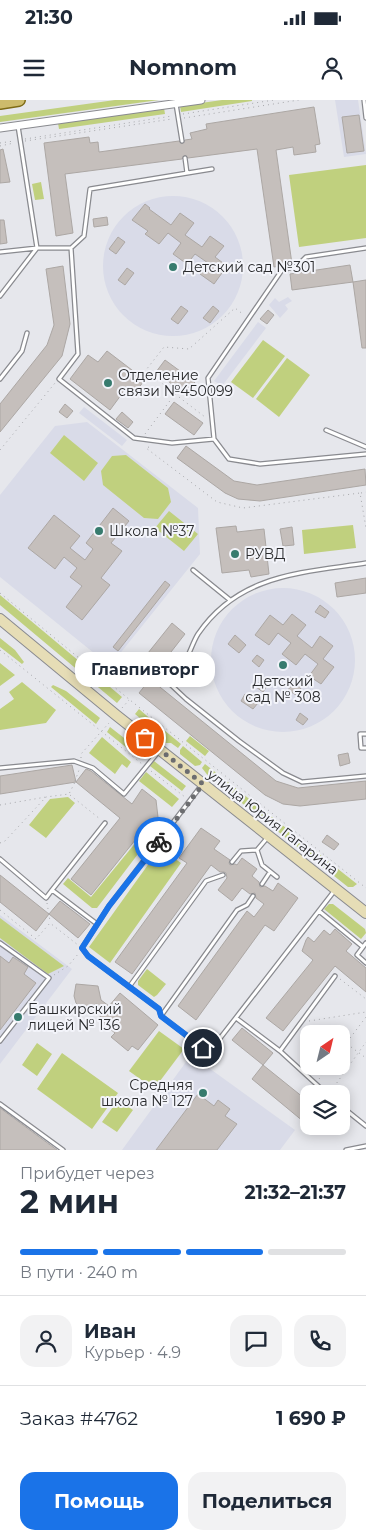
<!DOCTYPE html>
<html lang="ru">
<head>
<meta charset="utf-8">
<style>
  :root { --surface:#fff; --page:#f2f2f3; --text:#1f2937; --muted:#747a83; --line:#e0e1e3; --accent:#1a73e8 }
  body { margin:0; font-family:Montserrat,sans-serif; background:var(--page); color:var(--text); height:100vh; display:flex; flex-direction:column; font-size:19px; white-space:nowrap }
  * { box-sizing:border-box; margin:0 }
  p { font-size:16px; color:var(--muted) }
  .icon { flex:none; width:28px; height:28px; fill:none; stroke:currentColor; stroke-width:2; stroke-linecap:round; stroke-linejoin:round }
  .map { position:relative; height:1050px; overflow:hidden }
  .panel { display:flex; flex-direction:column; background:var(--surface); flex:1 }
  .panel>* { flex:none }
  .needle { width:32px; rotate:35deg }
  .buttons { position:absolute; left:300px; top:925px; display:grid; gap:10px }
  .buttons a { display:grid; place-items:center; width:50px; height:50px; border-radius:10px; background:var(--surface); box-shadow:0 2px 12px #0003; font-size:25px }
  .pin { position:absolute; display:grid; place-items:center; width:42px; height:42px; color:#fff; margin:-21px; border:2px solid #fff; border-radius:50%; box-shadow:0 1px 5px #0007 }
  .courier { position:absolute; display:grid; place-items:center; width:50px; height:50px; margin:-25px; border:4px solid #1a73e8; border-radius:50%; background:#fff; color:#222; box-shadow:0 1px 6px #0007 }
  .bubble { position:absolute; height:35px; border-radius:15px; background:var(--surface); box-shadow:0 2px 12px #0003; font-size:16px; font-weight:700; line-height:35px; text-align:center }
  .overview em { font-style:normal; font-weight:700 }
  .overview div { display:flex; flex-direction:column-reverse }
  .overview { display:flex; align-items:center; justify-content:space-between; height:85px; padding:0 20px }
  h1 { font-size:32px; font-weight:700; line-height:38px }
  .bar { display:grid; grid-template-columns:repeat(4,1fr); gap:8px 5px; align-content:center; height:60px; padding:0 20px }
  .bar i { height:6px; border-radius:4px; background:var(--line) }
  .bar .current { background:var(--accent) }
  .bar p { grid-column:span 4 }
  .line { display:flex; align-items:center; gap:12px; padding:0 20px; border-top:1px solid var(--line) }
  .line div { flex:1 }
  .round { display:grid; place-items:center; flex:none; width:52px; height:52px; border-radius:15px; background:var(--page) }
  .action { display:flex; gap:10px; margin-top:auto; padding:10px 20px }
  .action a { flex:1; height:58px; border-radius:15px; background:var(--accent); color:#fff; font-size:20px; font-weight:700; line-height:58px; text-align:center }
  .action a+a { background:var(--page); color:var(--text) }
  .status { display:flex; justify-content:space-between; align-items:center; height:35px; padding:0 25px; background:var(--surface); direction:ltr }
  .status svg { height:14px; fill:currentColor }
  header { display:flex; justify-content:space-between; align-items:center; height:65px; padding:0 20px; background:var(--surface); font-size:22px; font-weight:700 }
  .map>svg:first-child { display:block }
  .built { fill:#d9dbe8 }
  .green { fill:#c0d07e }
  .building { fill:#c5bfbc; stroke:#aca7a4 }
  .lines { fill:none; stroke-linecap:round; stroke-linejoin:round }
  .lane-casing { stroke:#898a8f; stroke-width:5.5 }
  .street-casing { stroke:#898a8f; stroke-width:9 }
  .secondary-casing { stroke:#898a8f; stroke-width:12 }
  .primary-casing { stroke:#7e6b16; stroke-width:14 }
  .path { stroke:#a6a7ab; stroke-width:1; stroke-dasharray:1 4; stroke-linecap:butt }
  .lane { stroke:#fff; stroke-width:3 }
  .street { stroke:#fff; stroke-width:7 }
  .secondary { stroke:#e6ddb6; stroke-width:10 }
  .primary { stroke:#cdbb6c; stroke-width:11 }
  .done { stroke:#6c6d70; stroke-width:5; stroke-dasharray:0 9 }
  .route { stroke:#1a73e8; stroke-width:6 }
  .poi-dot { fill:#377b6e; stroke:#f3f4fa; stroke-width:2 }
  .labels { text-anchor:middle; stroke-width:4; stroke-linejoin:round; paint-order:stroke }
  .poi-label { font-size:14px; fill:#2a2b2d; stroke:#f3f4fa; text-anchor:start }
  .street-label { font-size:14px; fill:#2a2b2d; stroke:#f3f4fa }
</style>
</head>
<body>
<div class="status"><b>21:30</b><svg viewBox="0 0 49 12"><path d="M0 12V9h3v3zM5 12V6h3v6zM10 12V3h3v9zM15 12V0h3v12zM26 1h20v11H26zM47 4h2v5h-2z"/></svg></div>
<header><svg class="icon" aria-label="menu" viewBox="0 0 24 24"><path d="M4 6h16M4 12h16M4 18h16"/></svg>Nomnom<svg class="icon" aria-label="person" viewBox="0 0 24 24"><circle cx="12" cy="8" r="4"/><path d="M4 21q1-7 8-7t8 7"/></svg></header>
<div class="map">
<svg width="366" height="1050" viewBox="0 0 366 1050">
  <rect width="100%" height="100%" fill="#e6e7ec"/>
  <path class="built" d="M335,0H358L366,54L344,57Z
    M103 166a70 70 0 1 1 140 0a70 70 0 1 1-140 0Z
    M288,197L292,201L285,205L288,209L280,218L269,205L275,198L279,202Z
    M258,222L266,228L222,286L214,281Z
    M84,307L127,340L122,346L79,313Z
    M87,322L198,408L200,454L110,566L0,477V395L55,326Z
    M211 560a72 72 0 1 1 144 0a72 72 0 1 1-144 0Z
    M0,815L72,869L0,964Z
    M191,955L295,1030L280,1050H122Z"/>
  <path class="green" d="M115,0H159L0,22V16Z
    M222,0H252V1L181,12L180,6Z
    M164,8L165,14L59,29L58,23Z
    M366,65V138L299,147L289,75Z
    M41,82L44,99L35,100L32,84Z
    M263,240L285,256L253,298L231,282Z
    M287,258L310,275L279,317L256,299Z
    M64,335L98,363L84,381L50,353Z
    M126,355L168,388L171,402L158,419L144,418L103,385L101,371L112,356Z
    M169,411L198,434L184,451L155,428Z
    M353,425L356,448L304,454L302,430Z
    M0,495L122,597L117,603L0,505Z
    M0,538L15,550L24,562L22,564L0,547Z
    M0,563L15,575L0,586Z
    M22,582L56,610L46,623L0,630V609L14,599L9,592Z
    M53,585L66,591L100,618L96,624L51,587Z
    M139,609L161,628L158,631L152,632L142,624L141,619L135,614Z
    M110,627L142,652L138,657L107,632Z
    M164,630L181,644L178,648L171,643H165L164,637L160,634Z
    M190,636L209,651L205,656L186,641Z
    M102,637L131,662L127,668L122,664L115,674L89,653Z
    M183,646L202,662L200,665L195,666L180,654V650Z
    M154,661L186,686L182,691L150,666Z
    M205,664L357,784L353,787H348L209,677L202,668Z
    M146,672L179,699L172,707L139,681Z
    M68,697L75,703L46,738L29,725L50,699Z
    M137,741L144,746L97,808H92L63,784L68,778L91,797Z
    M160,748L181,763L110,863L89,847Z
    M329,804H333L365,829L366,833L361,839L324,809Z
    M0,818L64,866L48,874L0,838Z
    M147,869L166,884L157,895L154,897L138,885V881Z
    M159,931L184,949L154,989L129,971Z
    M37,943L52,954L37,976L22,965Z
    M62,953L118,993L92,1029L37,989Z
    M118,1000L133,1010L117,1032L102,1022Z"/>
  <path class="building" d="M314,7L320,44L315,45L316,52L294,55L293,47L276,50L292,164L274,167L257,49L188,58L185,55L182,59L65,74L73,133L56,136L44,43L89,37L90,43L98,42L99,52L179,41L182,44L185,40L192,39L190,33L207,29L206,24Z
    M359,15L364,51L347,53L342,17Z
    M3,49L10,82L0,83V50Z
    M145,104L150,108L149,109L171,125L180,113L194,123L185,135L202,147L210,136L224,146L215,157L227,166L214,184L200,174L208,163L195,154L187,164L173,154L181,143L168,133L159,144L145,134L148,131L132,120Z
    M107,117L108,125L94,127L93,119Z
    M0,120H4L7,143L0,144Z
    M118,137L125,142L116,154L109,149Z
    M350,165L353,182L292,190L290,174Z
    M63,166L70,224L62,256L0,332V304L47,245L54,225L46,169Z
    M127,168L134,173L125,185L118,180Z
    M366,180V248H362L353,182Z
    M181,206L188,211L178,224L171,219Z
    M213,206L219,211L210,223L203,218Z
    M268,210L274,215L267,224L260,219Z
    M107,251L145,280L135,292L127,287L110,310L70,279L88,255L98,262Z
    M165,260L195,282L185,294L156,272Z
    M174,302L203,323L194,335L165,314Z
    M65,304L73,311L67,318L59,312Z
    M122,312L133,322L128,328L116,319Z
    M186,346L234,381L257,385L365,369L366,385L260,401L238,399L225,393L177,358Z
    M113,408L129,421L111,443L122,451L101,478L110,485L82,520L66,507L82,486L70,477L77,468L64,457L55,469L28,448L54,415L80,436L70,448L85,460L93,449L86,443Z
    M236,426L237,432L264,429L269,474L251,477L249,470L222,473L216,428Z
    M292,427L294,445L283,446L280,429Z
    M366,478V493L337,497L335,483Z
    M165,481L170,485L118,551L113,547Z
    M320,505L329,512L325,518L315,512Z
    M292,514L306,525L297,536L312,548L320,536L333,546L323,559L334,567L321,584L309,576L318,564L305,554L296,565L282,554L291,543L278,533L269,545L255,535L270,515L283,525Z
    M172,523L185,534L150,579L136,568Z
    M235,535L246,545L239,553L228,544Z
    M257,555L264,560L259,567L252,561Z
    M150,579L276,681L298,688L366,681V699L300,706L283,704L265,695L139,593Z
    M260,581L267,586L263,592L256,587Z
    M293,583L301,588L296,595L288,590Z
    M245,594L258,603L253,609L241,601Z
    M300,613L308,619L303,625L296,620Z
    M348,653L350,663L340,666L338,655Z
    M72,665L76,682L0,694V676Z
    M86,669L91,671L132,704L142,689L156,700L159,726L148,738L140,734L91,795L71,779L120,718L76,682Z
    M201,728L220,741L214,749L230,760L229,763L230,765L235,764L237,765L242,758L257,769L252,776L259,782L260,787L265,786L273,791L278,783L298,798L274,831L265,825L196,920L178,906L247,811L254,817L264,804L256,798L255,793L250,794L242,788L232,801L218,790L227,778L226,773L224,772H220L211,765L132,874L115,862L187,763L179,758Z
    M327,735L339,744L334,750L322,742Z
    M0,775L49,814L36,831L0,802Z
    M60,801L90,824L78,838L49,814Z
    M335,829L352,844L346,851L366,868V892L335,866L283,931L266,918L313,860L302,851L306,840L308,837L314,842L324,830L330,835Z
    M0,856L9,863L13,857L28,867L24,874L36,883L0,930Z
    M76,884L98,886L101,900L109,906L120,893L158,925L138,950L132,946L128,951L111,937L115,933L98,919L105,911L97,904L81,908L76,903L74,896Z
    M242,928L273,953L263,965L232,940Z
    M263,965L309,1002V1015L304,1022L252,979Z
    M198,994L214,1006L218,1000L230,1009L225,1016L237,1024L217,1050H156Z
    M0,1008L57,1050H0Z"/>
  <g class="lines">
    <defs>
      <path id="lane" d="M364,0L366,18
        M176,4L182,41
        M185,58L187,73
        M71,148L78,254L59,279L134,338L172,343L214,339
        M366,148L306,157L297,166L282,170L208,278L214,339L229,359L260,364L366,354
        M0,152L37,148L18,26
        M0,196L37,148H71L84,136L90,89L212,69
        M0,279L22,251L27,233
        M326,330L366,347
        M366,463C301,473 239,474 198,534C193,542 190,553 185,561C181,569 175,576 170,584L186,599L239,641L283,673L302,682L366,676
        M193,470L230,500
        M366,634H360L361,648H366
        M0,668L74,661L93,668L124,694L159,651
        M201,686L109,806L82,848L88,856L159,909L161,916L203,948L214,946L335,790
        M257,750L262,765L277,777
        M0,759L46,798L52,790L97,824
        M232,762L241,751L257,750L268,737
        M262,784L270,772
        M52,790L105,723
        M319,811L363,847L357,855L366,863
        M0,843L49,878L0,941
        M363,847L366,843
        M129,887L206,781L223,775
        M161,916L237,810L247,805L253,796
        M236,918L280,951L335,876
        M280,951L327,994
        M0,1004L63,1050
        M341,1006L366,1026
        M346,1050L366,1046"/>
      <path id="street" d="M0,28L201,0"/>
      <path id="secondary" d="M0,519L116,615L366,813"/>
      <path id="primary" d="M0,3L19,0"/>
    </defs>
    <use href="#lane" class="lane-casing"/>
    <use href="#street" class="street-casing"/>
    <use href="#secondary" class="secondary-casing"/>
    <use href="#primary" class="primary-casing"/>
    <path class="path" d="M183,14L274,0
      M184,18L299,0
      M25,39L172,16
      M25,41L172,19
      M0,43L14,41
      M0,46L14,43
      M175,294L146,270L164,247L189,249L235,208L244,215
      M145,334L175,294L205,317
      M149,347L146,348L217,402L243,408L360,393L366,428
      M0,350L55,283
      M361,393L366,392
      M0,493L130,600L366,788
      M0,550L142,664
      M122,608L129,600
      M81,658V654L109,623
      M151,671L185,697
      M75,681L79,670
      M70,695L100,719
      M0,705L46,697
      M0,743L5,741L46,697L69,694L75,682
      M47,803L50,821
      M0,810L36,839L50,823L78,845
      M54,875L68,866L79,853
      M340,879L366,899
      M309,921L366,912
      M347,944L366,958
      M341,950L366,917
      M319,979L329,966
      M331,991L366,942"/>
    <use href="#lane" class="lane"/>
    <use href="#street" class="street"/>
    <use href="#secondary" class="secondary"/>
    <use href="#primary" class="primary"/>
  </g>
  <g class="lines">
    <path class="done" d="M145,638L203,684L159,742"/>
    <path class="route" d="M159,742L109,806L82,848L88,856L159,909L161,916L203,948"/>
  </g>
  <g class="poi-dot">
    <circle cx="173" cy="167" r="5"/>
    <circle cx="108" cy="283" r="5"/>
    <circle cx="99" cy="431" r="5"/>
    <circle cx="235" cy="454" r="5"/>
    <circle cx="283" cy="565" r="5"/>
    <circle cx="18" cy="917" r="5"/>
    <circle cx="203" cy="993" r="5"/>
  </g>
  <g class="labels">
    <g class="poi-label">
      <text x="183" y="172">Детский сад №301</text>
      <text x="118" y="280">Отделение<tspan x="118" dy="16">связи №450099</tspan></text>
      <text x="109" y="436">Школа №37</text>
      <text x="245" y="459">РУВД</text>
      <text x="283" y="586" text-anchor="middle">Детский<tspan x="283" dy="16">сад № 308</tspan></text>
      <text x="28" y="914">Башкирский<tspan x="28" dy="16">лицей № 136</tspan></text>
      <text x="193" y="990" text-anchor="end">Средняя<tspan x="193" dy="16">школа № 127</tspan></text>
    </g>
    <g class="street-label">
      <text transform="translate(273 722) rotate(38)" y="5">улица Юрия Гагарина</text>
    </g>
  </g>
</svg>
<div class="buttons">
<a><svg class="needle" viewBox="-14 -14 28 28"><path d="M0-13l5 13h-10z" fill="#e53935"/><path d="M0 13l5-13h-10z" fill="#747a83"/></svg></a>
<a><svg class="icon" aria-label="layers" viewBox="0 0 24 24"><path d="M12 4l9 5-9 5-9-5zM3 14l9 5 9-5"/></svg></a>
</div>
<div class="pin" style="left:145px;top:638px;background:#ea580c"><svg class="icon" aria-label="bag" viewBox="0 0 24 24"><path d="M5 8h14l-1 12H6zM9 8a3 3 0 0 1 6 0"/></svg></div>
<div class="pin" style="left:203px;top:948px;background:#1f2937"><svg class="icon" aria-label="home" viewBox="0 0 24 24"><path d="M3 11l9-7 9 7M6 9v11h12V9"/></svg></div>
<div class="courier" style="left:159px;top:742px"><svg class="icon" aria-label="bike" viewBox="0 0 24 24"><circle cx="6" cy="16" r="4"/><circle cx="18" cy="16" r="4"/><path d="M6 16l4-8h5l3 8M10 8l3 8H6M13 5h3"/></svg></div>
<div class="bubble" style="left:75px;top:552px;width:140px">Главпивторг</div>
</div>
<section class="panel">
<div class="overview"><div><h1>2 мин</h1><p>Прибудет через</p></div><em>21:32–21:37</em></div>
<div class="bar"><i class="current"></i><i class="current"></i><i class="current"></i><i></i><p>В пути · 240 m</p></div>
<div class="line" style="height:90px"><a class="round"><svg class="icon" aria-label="person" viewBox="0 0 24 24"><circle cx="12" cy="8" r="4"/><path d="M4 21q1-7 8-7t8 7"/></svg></a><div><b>Иван</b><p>Курьер · 4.9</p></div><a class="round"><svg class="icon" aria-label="chat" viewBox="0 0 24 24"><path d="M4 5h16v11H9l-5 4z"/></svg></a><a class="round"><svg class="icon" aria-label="phone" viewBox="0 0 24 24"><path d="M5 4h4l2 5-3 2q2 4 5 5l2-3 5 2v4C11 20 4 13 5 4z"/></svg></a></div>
<div class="line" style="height:65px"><div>Заказ #4762</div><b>1 690 ₽</b></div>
<div class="action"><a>Помощь</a><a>Поделиться</a></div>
</section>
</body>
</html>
